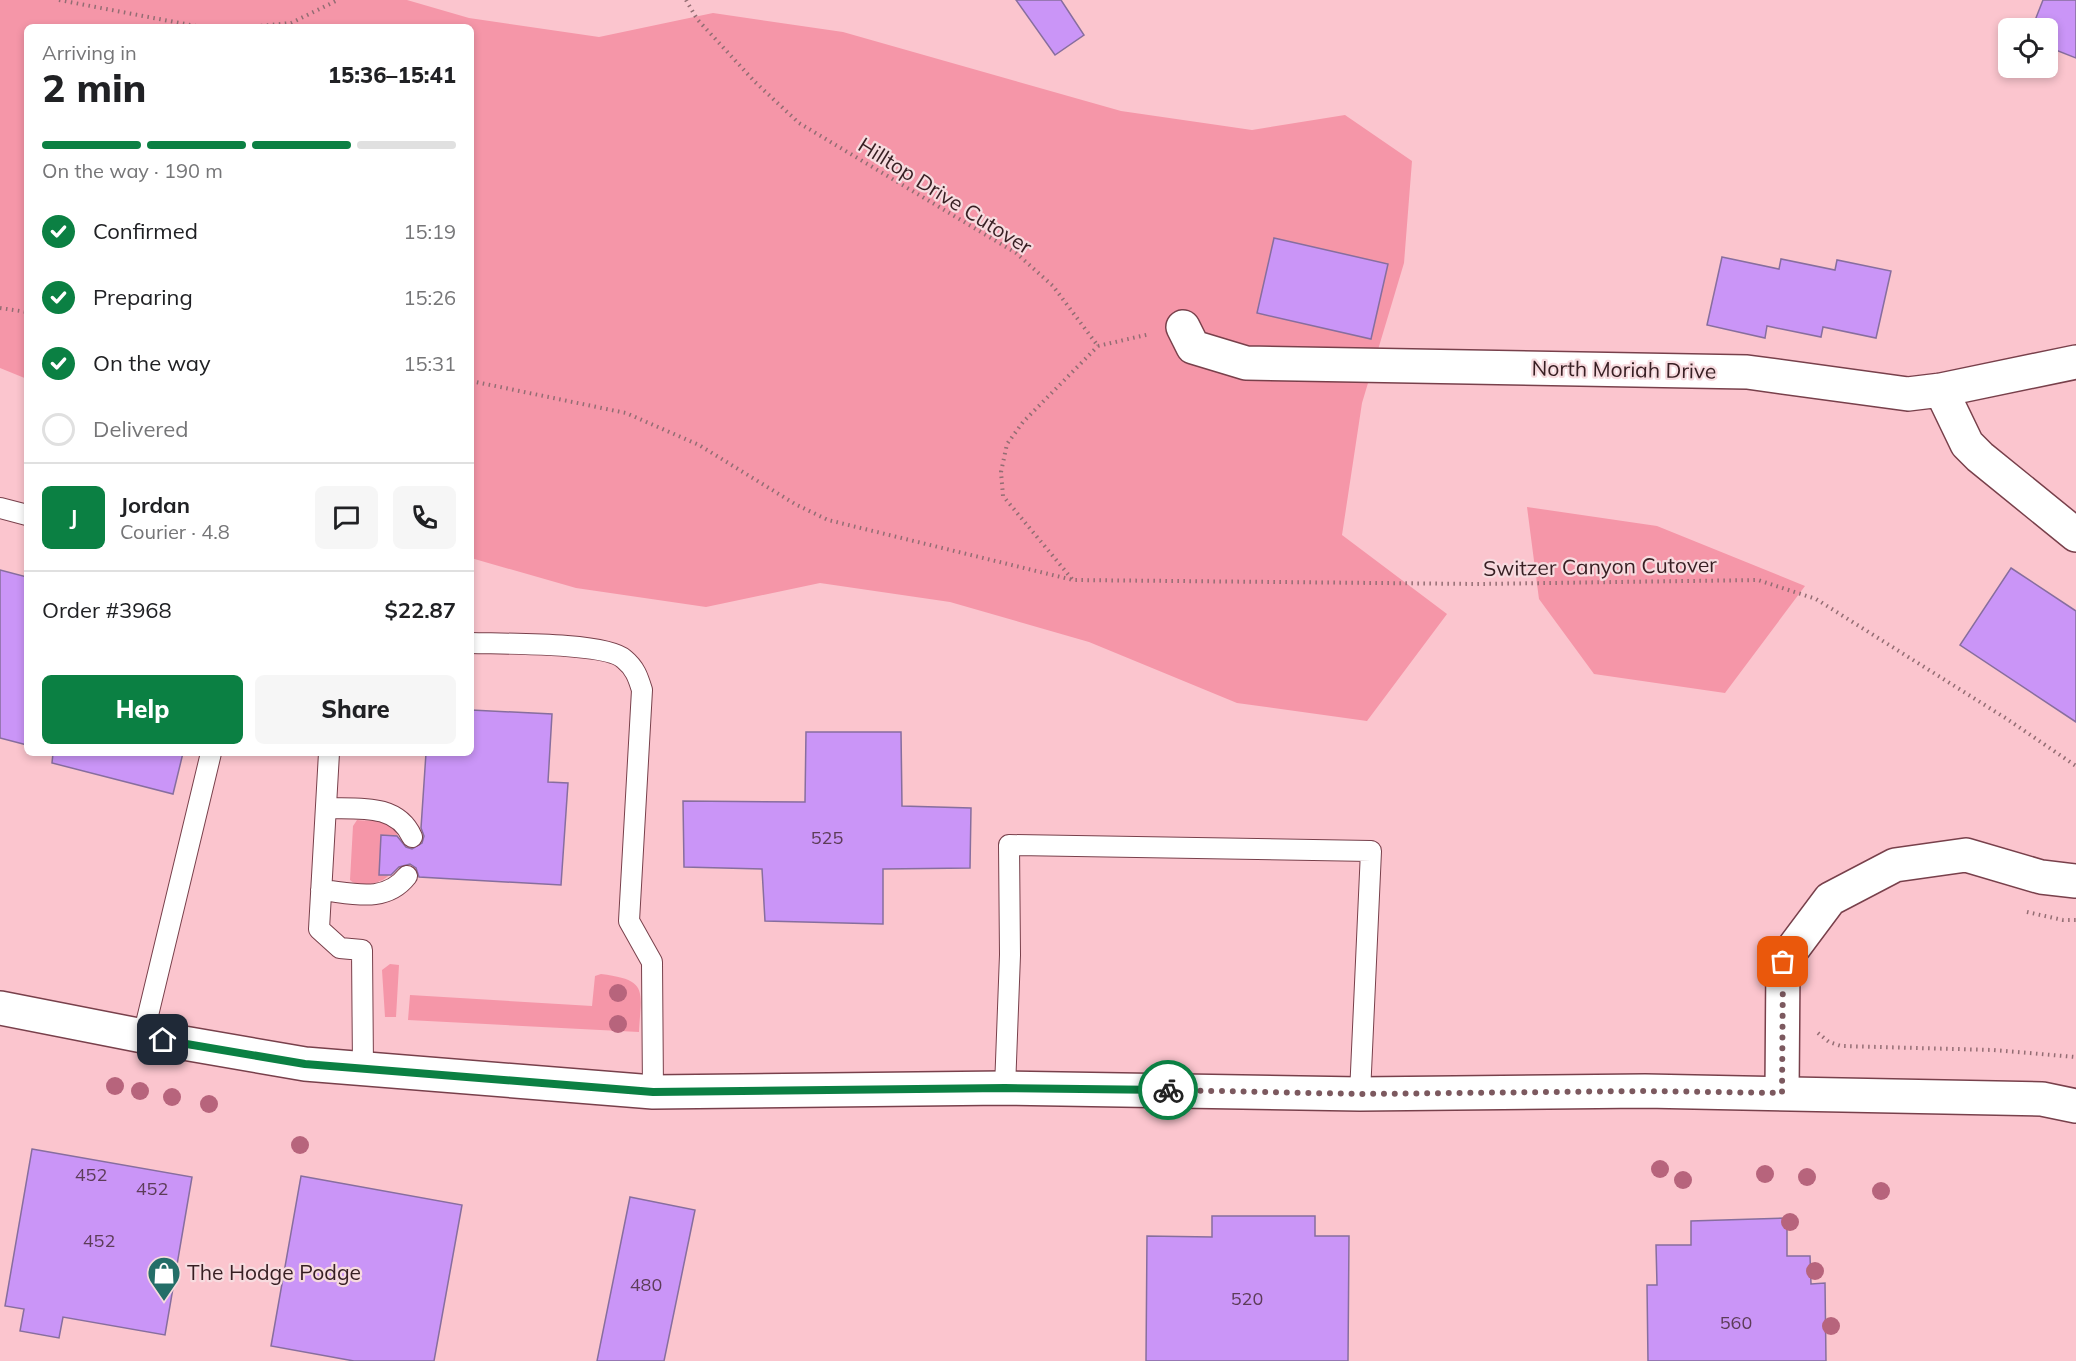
<!DOCTYPE html>
<html lang="en">
<head>
<meta charset="utf-8">
<style>
  :root { --surface:#fff; --page:#f6f6f6; --text:#202124; --muted:#757577; --line:#e0e0e0; --accent:#0b8043 }
  body { margin:0; font-family:Mulish,sans-serif; background:var(--page); color:var(--text); height:100vh; display:flex; flex-direction:column; font-size:22px; white-space:nowrap }
  * { box-sizing:border-box; margin:0 }
  p { font-size:20px; color:var(--muted) }
  .icon { flex:none; width:33px; height:33px; fill:none; stroke:currentColor; stroke-width:2; stroke-linecap:round; stroke-linejoin:round }
  .map { position:relative; flex:1; overflow:hidden }
  .side { position:absolute; left:24px; top:24px; width:450px; height:732px; display:flex; flex-direction:column; background:var(--surface); border-radius:9px; box-shadow:0 3px 9px #0003 }
  .side>* { flex:none }
  .fabs { position:absolute; left:1998px; top:18px; display:grid; gap:12px }
  .fabs a { display:grid; place-items:center; width:60px; height:60px; border-radius:9px; background:var(--surface); box-shadow:0 3px 9px #0003; font-size:30px }
  .pin { position:absolute; display:grid; place-items:center; width:51px; height:51px; color:#fff; margin:-26px; border-radius:12px; box-shadow:0 3px 9px #0006 }
  .courier { position:absolute; display:grid; place-items:center; width:60px; height:60px; margin:-30px; border:4px solid #0b8043; border-radius:50%; background:#fff; color:#222; box-shadow:0 2px 8px #0007 }
  .overview em { font-style:normal; font-weight:800 }
  .overview div { display:flex; flex-direction:column-reverse }
  .overview { display:flex; align-items:center; justify-content:space-between; height:102px; padding:0 18px }
  h1 { font-size:39px; font-weight:800; line-height:45px }
  .bar { display:grid; grid-template-columns:repeat(4,1fr); gap:9px 6px; align-content:center; height:72px; padding:0 18px }
  .bar i { height:8px; border-radius:4px; background:var(--line) }
  .bar .on { background:var(--accent) }
  .bar p { grid-column:span 4 }
  .line { display:flex; align-items:center; gap:15px; padding:0 18px; border-top:2px solid var(--line) }
  .line div { flex:1 }
  .round { display:grid; place-items:center; flex:none; width:63px; height:63px; border-radius:9px; background:var(--page) }
  ol { padding:0 18px; list-style:none }
  li { display:flex; align-items:center; gap:18px; height:66px }
  li p { margin-inline-start:auto }
  li .icon { padding:6px; border-radius:50%; background:var(--accent); color:#fff; stroke-width:4 }
  li:last-child { color:var(--muted) }
  li i { width:33px; height:33px; border:3px solid var(--line); border-radius:50% }
  .primary-button { display:flex; gap:12px; margin-top:auto; padding:12px 18px }
  .primary-button a { flex:1; height:69px; border-radius:9px; background:var(--accent); color:#fff; font-size:24px; font-weight:800; line-height:69px; text-align:center }
  .primary-button a+a { background:var(--page); color:var(--text) }
  .map>svg:first-child { display:block }
  .green { fill:#f596a8 }
  .building { fill:#ca95f7; stroke:#876e9e; stroke-width:1.5 }
  .lines { fill:none; stroke-linecap:round; stroke-linejoin:round }
  .lane-casing { stroke:#78404b; stroke-width:22 }
  .street-casing { stroke:#78404b; stroke-width:36 }
  .secondary-casing { stroke:#78404b; stroke-width:36 }
  .path { stroke:#936d73; stroke-width:4; stroke-dasharray:1.5 4.5; stroke-linecap:butt }
  .lane { stroke:#fff; stroke-width:20 }
  .street { stroke:#fff; stroke-width:33 }
  .secondary { stroke:#fff; stroke-width:33 }
  .tree { fill:#b7647c }
  .done { stroke:#7c595f; stroke-width:6; stroke-dasharray:0 10.8 }
  .route { stroke:#0b8043; stroke-width:8 }
  .labels { text-anchor:middle; stroke-width:4.5; stroke-linejoin:round; paint-order:stroke }
  .number-label { font-size:18px; fill:#5c3c58 }
  .street-label { font-size:21px; fill:#371f23; stroke:#f7dbdf }
  .poi-label { font-size:21px; fill:#371f23; stroke:#f7dbdf; text-anchor:start }
</style>
</head>
<body>
<div class="map">
<svg width="2076" height="1361" viewBox="0 0 2076 1361">
  <rect width="100%" height="100%" fill="#fbc5ce"/>
  <path class="green" d="M0,0H407L469,18L599,37L713,13L843,32L1121,111L1252,130L1345,115L1412,161L1404,263L1362,403L1342,535L1447,614L1367,721L1237,703L1089,642L950,602L820,583L706,607L576,588L471,558V27H27V379L0,368Z
    M1527,507L1657,526L1805,586L1725,693L1594,674L1539,599Z
    M357,820C364,821 374,820 381,822C414,831 404,886 363,884C357,883 354,884 350,880L353,826Z
    M390,964L399,965L396,1017H385L382,970Z
    M601,974C649,980 641,990 639,1032L408,1020L410,995L592,1006L595,976Z"/>
  <path class="building" d="M1016,0H1061L1084,35L1055,55Z
    M2043,0H2076V58L2048,47V28H2032Z
    M1274,238L1388,264L1371,339L1257,313Z
    M1722,257L1779,269L1781,259L1835,270L1837,260L1891,271L1876,338L1823,327L1821,337L1767,326L1765,338L1707,325Z
    M2011,568L2076,611V722L1960,645Z
    M0,570L27,577V745L0,738Z
    M471,710L552,714L548,782L568,783L561,885L419,877L416,868L410,864L399,867L391,875H379L381,835L397,836L406,847L412,849L422,843L424,836L421,828L426,753H471Z
    M806,732H901L902,806L971,808L970,868L883,869V924L765,921L762,869L684,867L683,801L805,802Z
    M53,753H183L173,794L52,763Z
    M32,1149L192,1177L165,1335L63,1317L59,1338L20,1331L24,1309L5,1306Z
    M301,1176L462,1205L434,1361H354L271,1346Z
    M630,1197L695,1210L664,1361H597Z
    M1212,1216H1315V1236H1349L1348,1361H1146L1147,1236L1212,1237Z
    M1787,1218V1256H1810L1811,1284L1825,1283L1826,1361H1648L1647,1285H1657L1656,1245H1691V1221Z"/>
  <g class="lines">
    <defs>
      <path id="lane" d="M0,508L27,515
        M471,643C501,644 605,642 624,659C635,668 638,677 642,690L629,921L652,962L653,1092
        M329,753L319,929L340,948L362,950L363,1068
        M326,808C358,809 397,803 412,837
        M321,890C352,893 385,904 407,876
        M143,1036L211,753
        M1005,1088L1010,955L1009,845L1371,851L1360,1094"/>
      <path id="street" d="M1183,327L1193,347L1246,363L1747,372L1908,394L1941,390L2076,362
        M1941,390L1967,444L1980,457L2076,535
        M1782,1093L1783,962L1830,899L1895,865L1966,855L2041,877L2076,881"/>
      <path id="secondary" d="M0,1008L143,1036L305,1064L653,1092L1005,1088L1360,1094L1645,1091L2042,1099L2076,1106"/>
    </defs>
    <use href="#lane" class="lane-casing"/>
    <use href="#street" class="street-casing"/>
    <use href="#secondary" class="secondary-casing"/>
    <path class="path" d="M59,0L201,27
      M686,0L697,19L755,82L799,123L1016,253L1053,286L1098,346
      M249,27L291,23L338,0
      M0,308L27,312
      M1098,346L1150,334
      M471,381L626,413L699,445L795,504L828,520L1073,580L1479,584L1758,580L1816,599L2007,719L2076,766
      M1072,579L1003,496L1001,472L1007,444L1023,422L1098,346
      M2027,912L2063,920H2076
      M1818,1033L1829,1042L1841,1046L1993,1050L2076,1057"/>
    <use href="#lane" class="lane"/>
    <use href="#street" class="street"/>
    <use href="#secondary" class="secondary"/>
  </g>
  <g class="tree">
    <circle cx="618" cy="993" r="9"/>
    <circle cx="618" cy="1024" r="9"/>
    <circle cx="115" cy="1086" r="9"/>
    <circle cx="140" cy="1091" r="9"/>
    <circle cx="172" cy="1097" r="9"/>
    <circle cx="209" cy="1104" r="9"/>
    <circle cx="300" cy="1145" r="9"/>
    <circle cx="1660" cy="1169" r="9"/>
    <circle cx="1765" cy="1174" r="9"/>
    <circle cx="1807" cy="1177" r="9"/>
    <circle cx="1683" cy="1180" r="9"/>
    <circle cx="1881" cy="1191" r="9"/>
    <circle cx="1790" cy="1222" r="9"/>
    <circle cx="1815" cy="1271" r="9"/>
    <circle cx="1831" cy="1326" r="9"/>
  </g>
  <g class="lines">
    <path class="done" d="M1168,1090L1360,1094L1645,1091L1782,1093L1783,962"/>
    <path class="route" d="M163,1040L305,1064L653,1092L1005,1088L1168,1090"/>
  </g>
  <defs>
    <symbol id="shop-pin" viewBox="-11 -11 22 30"><path d="M0 17L-7.5 6A9.5 9.5 0 1 1 7.5 6Z" fill="#246e68" stroke="#f7dbdf"/><path d="M-5-2.5h2.3a2.7 3.5 0 0 1 5.4 0H5L5.5 6h-11ZM-1.5-2.5h3a1.5 2.3 0 0 0-3 0Z" fill="#fff"/></symbol>
  </defs>
  <g fill-rule="evenodd">
    <use href="#shop-pin" x="145" y="1254" width="38" height="52"/>
  </g>
  <g class="labels">
    <g class="number-label">
      <text x="827" y="844">525</text>
      <text x="91" y="1181">452</text>
      <text x="152" y="1195">452</text>
      <text x="99" y="1247">452</text>
      <text x="646" y="1291">480</text>
      <text x="1247" y="1305">520</text>
      <text x="1736" y="1329">560</text>
    </g>
    <g class="street-label">
      <text transform="translate(945 196) rotate(32)" y="7">Hilltop Drive Cutover</text>
      <text transform="translate(1624 370) rotate(1)" y="7">North Moriah Drive</text>
      <text transform="translate(1600 567) rotate(-1)" y="7">Switzer Canyon Cutover</text>
    </g>
    <g class="poi-label">
      <text x="187" y="1280">The Hodge Podge</text>
    </g>
  </g>
</svg>
<div class="fabs">
<a><svg class="icon" aria-label="locate" viewBox="0 0 24 24"><circle cx="12" cy="12" r="6"/><path d="M12 2v4M12 18v4M2 12h4M18 12h4"/></svg></a>
</div>
<div class="pin" style="left:1783px;top:962px;background:#ea580c"><svg class="icon" aria-label="bag" viewBox="0 0 24 24"><path d="M5 8h14l-1 12H6zM9 8a3 3 0 0 1 6 0"/></svg></div>
<div class="pin" style="left:163px;top:1040px;background:#1f2937"><svg class="icon" aria-label="home" viewBox="0 0 24 24"><path d="M3 11l9-7 9 7M6 9v11h12V9"/></svg></div>
<div class="courier" style="left:1168px;top:1090px"><svg class="icon" aria-label="bike" viewBox="0 0 24 24"><circle cx="6" cy="16" r="4"/><circle cx="18" cy="16" r="4"/><path d="M6 16l4-8h5l3 8M10 8l3 8H6M13 5h3"/></svg></div>
<section class="side">
<div class="overview"><div><h1>2 min</h1><p>Arriving in</p></div><em>15:36–15:41</em></div>
<div class="bar"><i class="on"></i><i class="on"></i><i class="on"></i><i></i><p>On the way · 190 m</p></div>
<ol>
<li><svg class="icon" aria-label="check" viewBox="0 0 24 24"><path d="M5 12l5 5 9-10"/></svg>Confirmed<p>15:19</p></li>
<li><svg class="icon" aria-label="check" viewBox="0 0 24 24"><path d="M5 12l5 5 9-10"/></svg>Preparing<p>15:26</p></li>
<li><svg class="icon" aria-label="check" viewBox="0 0 24 24"><path d="M5 12l5 5 9-10"/></svg>On the way<p>15:31</p></li>
<li><i></i>Delivered</li>
</ol>
<div class="line" style="height:108px"><b class="round" style="background:var(--accent);color:#fff">J</b><div><b>Jordan</b><p>Courier · 4.8</p></div><a class="round"><svg class="icon" aria-label="chat" viewBox="0 0 24 24"><path d="M4 5h16v11H9l-5 4z"/></svg></a><a class="round"><svg class="icon" aria-label="phone" viewBox="0 0 24 24"><path d="M5 4h4l2 5-3 2q2 4 5 5l2-3 5 2v4C11 20 4 13 5 4z"/></svg></a></div>
<div class="line" style="height:78px"><div>Order #3968</div><b>$22.87</b></div>
<div class="primary-button"><a>Help</a><a>Share</a></div>
</section>
</div>
</body>
</html>
